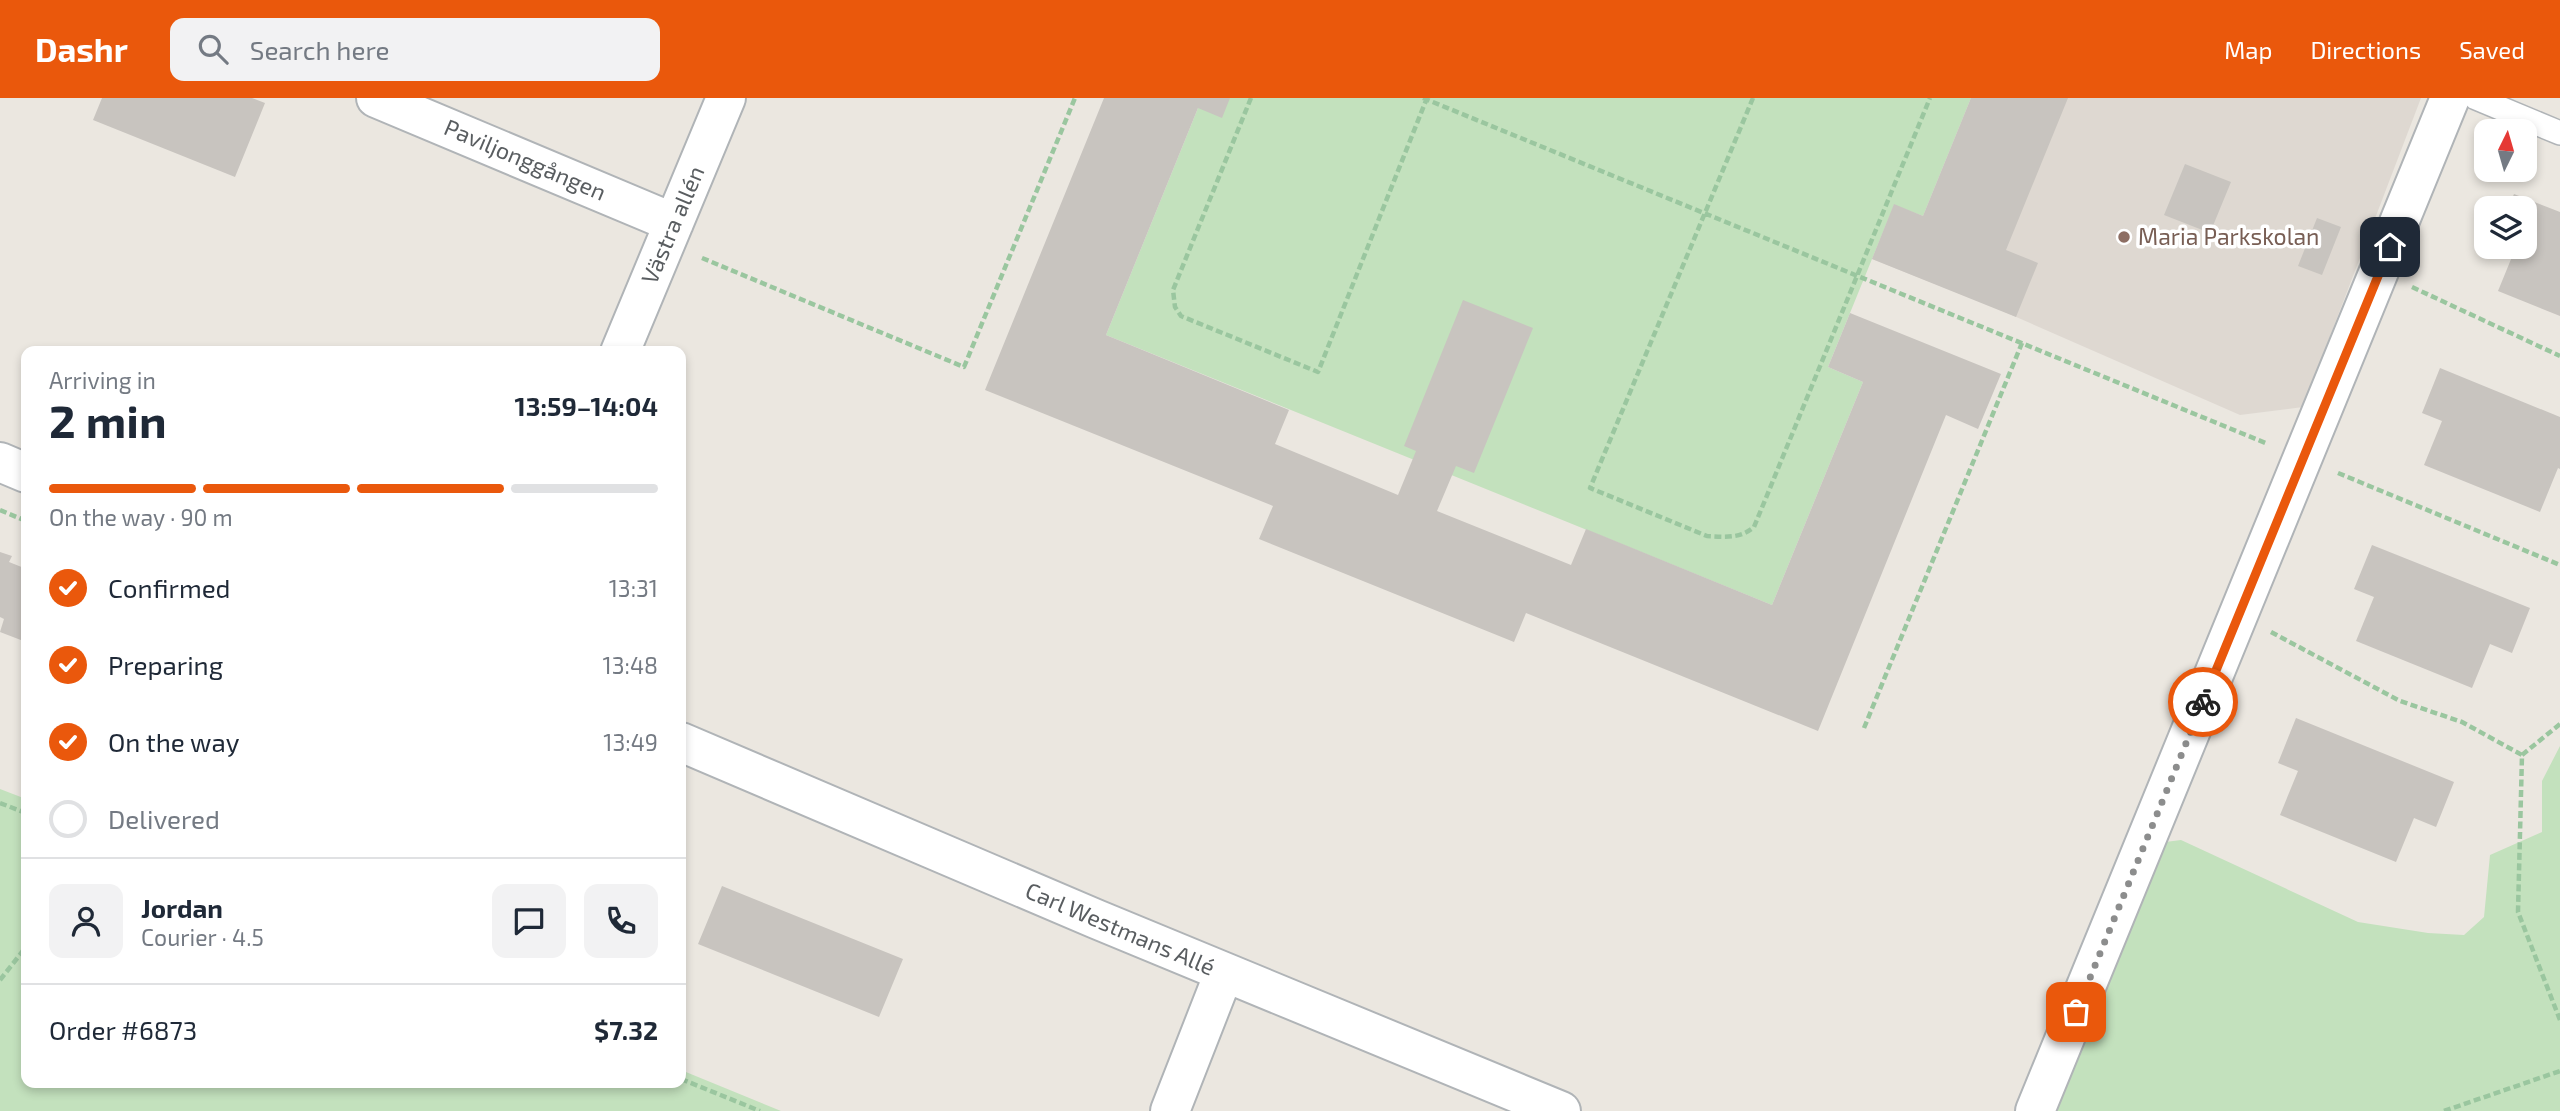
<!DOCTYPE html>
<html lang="en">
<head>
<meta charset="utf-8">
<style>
  :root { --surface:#fff; --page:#f2f2f3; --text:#1f2937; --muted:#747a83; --line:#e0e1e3; --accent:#ea580c }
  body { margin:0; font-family:"Exo 2",sans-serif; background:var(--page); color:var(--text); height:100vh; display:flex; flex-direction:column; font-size:26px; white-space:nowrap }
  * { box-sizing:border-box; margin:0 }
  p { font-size:23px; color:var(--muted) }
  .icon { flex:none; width:38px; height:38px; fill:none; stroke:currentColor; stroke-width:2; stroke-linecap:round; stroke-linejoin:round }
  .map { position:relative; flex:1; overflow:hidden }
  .drawer { position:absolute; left:21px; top:248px; width:665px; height:742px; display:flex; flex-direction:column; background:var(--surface); border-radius:14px; box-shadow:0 4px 10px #0003 }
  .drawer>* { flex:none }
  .needle { width:46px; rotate:5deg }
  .fabs { position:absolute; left:2474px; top:21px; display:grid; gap:14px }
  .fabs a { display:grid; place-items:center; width:63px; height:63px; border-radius:14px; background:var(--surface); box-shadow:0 4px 10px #0003; font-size:35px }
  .pin { position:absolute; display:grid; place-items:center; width:60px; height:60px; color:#fff; margin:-30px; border-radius:14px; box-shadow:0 4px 10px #0006 }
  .courier { position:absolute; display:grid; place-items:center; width:70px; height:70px; margin:-35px; border:5px solid #ea580c; border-radius:50%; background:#fff; color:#222; box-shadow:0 2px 9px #0007 }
  .summary em { font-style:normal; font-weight:700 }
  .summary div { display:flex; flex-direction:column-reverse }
  .summary { display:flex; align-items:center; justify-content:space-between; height:119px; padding:0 28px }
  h1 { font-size:46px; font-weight:700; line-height:52px }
  .bar { display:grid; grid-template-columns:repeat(4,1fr); gap:10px 7px; align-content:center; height:84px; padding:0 28px }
  .bar i { height:9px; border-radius:5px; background:var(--line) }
  .bar .current { background:var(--accent) }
  .bar p { grid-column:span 4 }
  .line { display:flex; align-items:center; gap:18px; padding:0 28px; border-top:2px solid var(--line) }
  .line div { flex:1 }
  .round { display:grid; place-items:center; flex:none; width:74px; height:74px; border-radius:14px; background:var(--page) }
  ol { padding:0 28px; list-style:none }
  li { display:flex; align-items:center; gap:21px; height:77px }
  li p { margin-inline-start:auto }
  li .icon { padding:7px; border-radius:50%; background:var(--accent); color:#fff; stroke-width:4 }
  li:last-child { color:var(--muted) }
  li i { width:38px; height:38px; border:4px solid var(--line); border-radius:50% }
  header { display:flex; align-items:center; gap:42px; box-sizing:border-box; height:98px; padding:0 35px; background:var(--accent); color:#fff }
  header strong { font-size:33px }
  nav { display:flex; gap:38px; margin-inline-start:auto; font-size:24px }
  .search { width:490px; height:63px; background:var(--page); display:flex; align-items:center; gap:18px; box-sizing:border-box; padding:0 24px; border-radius:14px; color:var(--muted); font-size:26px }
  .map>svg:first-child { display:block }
  .education { fill:#ded8d1 }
  .green { fill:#c3e1bd }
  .building { fill:#c8c4bf }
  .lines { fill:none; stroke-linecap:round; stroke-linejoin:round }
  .lane-casing { stroke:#b0b4b7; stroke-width:26 }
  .street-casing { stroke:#b0b4b7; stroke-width:42 }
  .path { stroke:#9ac69f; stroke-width:4.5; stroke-dasharray:7 3.5; stroke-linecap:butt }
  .lane { stroke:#fff; stroke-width:23 }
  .street { stroke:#fff; stroke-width:38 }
  .done { stroke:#8c8d8d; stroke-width:7; stroke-dasharray:0 12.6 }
  .route { stroke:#ea580c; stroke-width:9 }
  .education-dot { fill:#8d6e63; stroke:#fff; stroke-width:2.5 }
  .labels { text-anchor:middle; stroke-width:7; stroke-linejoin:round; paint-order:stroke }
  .street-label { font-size:23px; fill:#595d60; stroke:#fff }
  .education-label { font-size:23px; fill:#785e54; stroke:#fff; text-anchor:start }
</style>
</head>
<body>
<header>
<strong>Dashr</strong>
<div class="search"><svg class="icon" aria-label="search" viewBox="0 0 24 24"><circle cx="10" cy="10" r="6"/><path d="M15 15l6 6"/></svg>Search here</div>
<nav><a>Map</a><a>Directions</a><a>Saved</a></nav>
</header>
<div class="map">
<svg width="2560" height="1013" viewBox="0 0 2560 1013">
  <rect width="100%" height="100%" fill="#ebe7e0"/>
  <path class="education" d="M1971,0H2421L2303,309L2240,317L1998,211L1872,161L1894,106L1923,118Z"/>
  <path class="green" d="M1230,0H1971L1923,118L1894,107L1828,269L1863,284L1772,507L1106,237L1198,10Z
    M2560,648V1013H2050L2150,746L2181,742L2358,824L2428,835L2464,837L2484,819L2490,757L2542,734V683Z
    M0,691L26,701V985H681V972L781,1013H0Z"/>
  <path class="building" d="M102,0H252L265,5L235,79L93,22Z
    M1104,0H1230L1222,20L1198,10L1106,237L1289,312L1275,346L1398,397L1416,353L1404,348L1463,202L1533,230L1474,375L1456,368L1437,413L1571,467L1586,431L1772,507L1863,284L1828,269L1850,215L2001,276L1978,331L1946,317L1818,633L1526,515L1514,544L1259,441L1273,408L985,292Z
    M1971,0H2068L2006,152L2038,165L2016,219L1872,161L1894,106L1923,118Z
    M2185,66L2231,84L2210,135L2164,117Z
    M2514,96L2560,114V218L2498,193L2516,149H2525V110H2508Z
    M2317,120L2341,129L2322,177L2298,168Z
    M2440,270L2560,319V371L2558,370L2540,414L2424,367L2442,323L2422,315Z
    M2372,447L2530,510L2512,555L2490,546L2472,590L2356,543L2374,499L2354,491Z
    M0,454L12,458L9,464L24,470L26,464V544L0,534L4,521L0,519Z
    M2296,620L2454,684L2436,729L2414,720L2396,764L2280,717L2298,673L2278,665Z
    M722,788L903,861L879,919L698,846Z"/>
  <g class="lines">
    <defs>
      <path id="lane" d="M2476,0L2560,35"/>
      <path id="street" d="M376,0L674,125
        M620,254L726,0
        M0,364L26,375
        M681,644L1096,821L1561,1013
        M1170,1013L1224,875
        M2035,1013L2450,0"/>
    </defs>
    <use href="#lane" class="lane-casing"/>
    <use href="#street" class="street-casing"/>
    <path class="path" d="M1251,0L1173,192L1175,209L1181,218L1318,274L1427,0
      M1423,0L2268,346
      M1753,0L1590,390L1707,438C1724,439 1740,441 1754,429L1930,0
      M702,160L964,269L1075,0
      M2412,189L2560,258
      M2338,375L2560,467
      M0,412L26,423
      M2271,534L2400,603L2462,624L2522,657
      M2560,626L2522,657L2518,814L2560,922
      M1864,630L2022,245
      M0,705L26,715
      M0,882L26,849
      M681,981L760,1013
      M2444,1013L2560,973"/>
    <use href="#lane" class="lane"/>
    <use href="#street" class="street"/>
  </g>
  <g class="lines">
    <path class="done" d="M2076,914L2203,604"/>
    <path class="route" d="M2203,604L2390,149"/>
  </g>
  <circle class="education-dot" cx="2124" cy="139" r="7"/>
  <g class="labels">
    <g class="street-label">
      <text transform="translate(525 62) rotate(23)" y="8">Paviljonggången</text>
      <text transform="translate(673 127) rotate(-67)" y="8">Västra allén</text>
      <text transform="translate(1120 831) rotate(23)" y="8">Carl Westmans Allé</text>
    </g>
    <g class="education-label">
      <text x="2138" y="147">Maria Parkskolan</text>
    </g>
  </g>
</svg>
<div class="fabs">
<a><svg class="needle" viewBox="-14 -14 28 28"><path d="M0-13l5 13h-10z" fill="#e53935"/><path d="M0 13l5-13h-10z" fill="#747a83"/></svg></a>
<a><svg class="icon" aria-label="layers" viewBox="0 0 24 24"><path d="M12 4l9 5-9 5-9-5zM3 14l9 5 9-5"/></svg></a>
</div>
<div class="pin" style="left:2076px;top:914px;background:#ea580c"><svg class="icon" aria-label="bag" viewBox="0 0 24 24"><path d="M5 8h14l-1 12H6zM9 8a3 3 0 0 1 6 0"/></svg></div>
<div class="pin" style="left:2390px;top:149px;background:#1f2937"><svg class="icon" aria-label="home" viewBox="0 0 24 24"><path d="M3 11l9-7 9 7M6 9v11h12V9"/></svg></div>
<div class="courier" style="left:2203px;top:604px"><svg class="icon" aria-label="bike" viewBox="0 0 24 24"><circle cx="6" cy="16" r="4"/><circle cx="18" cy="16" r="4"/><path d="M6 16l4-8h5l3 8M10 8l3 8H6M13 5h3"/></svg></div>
<section class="drawer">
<div class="summary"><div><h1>2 min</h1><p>Arriving in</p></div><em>13:59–14:04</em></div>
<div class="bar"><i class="current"></i><i class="current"></i><i class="current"></i><i></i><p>On the way · 90 m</p></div>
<ol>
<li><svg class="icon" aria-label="check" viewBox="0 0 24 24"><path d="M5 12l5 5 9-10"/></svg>Confirmed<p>13:31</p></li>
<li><svg class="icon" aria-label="check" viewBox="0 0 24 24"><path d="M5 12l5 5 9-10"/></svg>Preparing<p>13:48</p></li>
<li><svg class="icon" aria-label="check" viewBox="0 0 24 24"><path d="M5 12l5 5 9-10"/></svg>On the way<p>13:49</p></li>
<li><i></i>Delivered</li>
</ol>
<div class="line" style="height:126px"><a class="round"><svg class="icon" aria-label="person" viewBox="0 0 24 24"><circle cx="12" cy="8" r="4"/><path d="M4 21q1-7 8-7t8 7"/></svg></a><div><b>Jordan</b><p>Courier · 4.5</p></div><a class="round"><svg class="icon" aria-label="chat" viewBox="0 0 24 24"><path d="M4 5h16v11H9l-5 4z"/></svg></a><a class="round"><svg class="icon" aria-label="phone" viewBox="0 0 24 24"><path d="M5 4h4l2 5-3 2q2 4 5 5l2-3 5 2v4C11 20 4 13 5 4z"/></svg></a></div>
<div class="line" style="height:91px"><div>Order #6873</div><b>$7.32</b></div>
</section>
</div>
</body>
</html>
